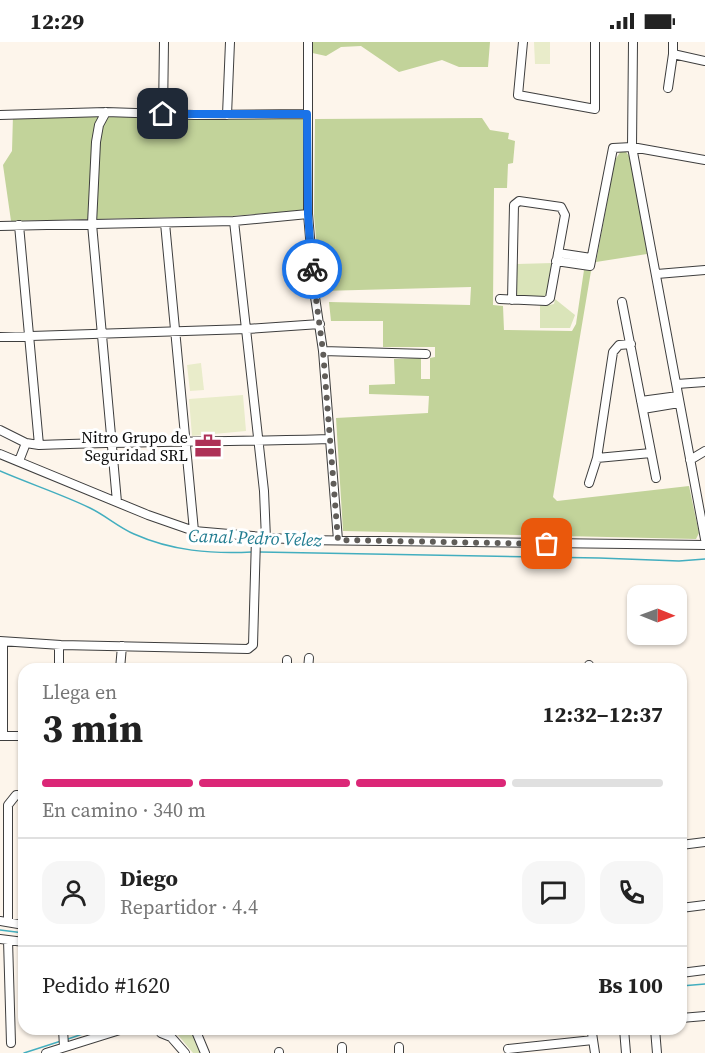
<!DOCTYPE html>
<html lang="es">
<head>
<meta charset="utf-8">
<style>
  :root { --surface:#fff; --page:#f6f6f6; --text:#222; --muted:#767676; --line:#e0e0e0; --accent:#db2777 }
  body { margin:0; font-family:"Source Serif 4",serif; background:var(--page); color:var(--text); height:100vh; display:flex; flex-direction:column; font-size:22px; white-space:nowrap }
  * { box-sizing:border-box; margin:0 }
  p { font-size:20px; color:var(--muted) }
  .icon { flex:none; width:33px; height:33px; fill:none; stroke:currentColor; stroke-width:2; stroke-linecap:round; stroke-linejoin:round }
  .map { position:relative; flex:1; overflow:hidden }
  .side { position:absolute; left:18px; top:621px; width:669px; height:372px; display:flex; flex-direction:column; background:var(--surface); border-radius:18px; box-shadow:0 2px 4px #0004 }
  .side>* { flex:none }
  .needle { width:39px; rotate:91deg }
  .fabs { position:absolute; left:627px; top:543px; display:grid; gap:12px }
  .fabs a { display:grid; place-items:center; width:60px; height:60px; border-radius:12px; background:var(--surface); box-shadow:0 2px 4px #0004; font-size:30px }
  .pin { position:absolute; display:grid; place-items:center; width:51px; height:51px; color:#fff; margin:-26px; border-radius:12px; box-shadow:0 3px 9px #0006 }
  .courier { position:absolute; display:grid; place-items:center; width:60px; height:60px; margin:-30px; border:4px solid #1a73e8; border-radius:50%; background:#fff; color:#222; box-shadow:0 2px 8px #0007 }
  .head em { font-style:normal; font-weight:700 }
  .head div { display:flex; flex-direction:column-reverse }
  .head { display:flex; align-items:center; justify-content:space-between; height:102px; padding:0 24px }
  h1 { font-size:39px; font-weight:700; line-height:45px }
  .bar { display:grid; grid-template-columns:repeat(4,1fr); gap:9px 6px; align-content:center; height:72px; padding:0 24px }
  .bar i { height:8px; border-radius:4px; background:var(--line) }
  .bar .selected { background:var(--accent) }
  .bar p { grid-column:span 4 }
  .line { display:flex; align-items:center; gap:15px; padding:0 24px; border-top:2px solid var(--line) }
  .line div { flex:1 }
  .round { display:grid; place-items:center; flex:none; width:63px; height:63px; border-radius:18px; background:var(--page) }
  .status { display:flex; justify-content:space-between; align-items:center; height:42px; padding:0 30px; background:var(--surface); direction:ltr }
  .status svg { height:16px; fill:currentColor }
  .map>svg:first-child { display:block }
  .green { fill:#dae4b9 }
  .forest { fill:#c2d39a }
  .pitch { fill:#e9ecca }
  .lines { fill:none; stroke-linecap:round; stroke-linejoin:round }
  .stream { stroke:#43aebf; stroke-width:1.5 }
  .minor-casing { stroke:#3e3e3e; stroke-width:10 }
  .minor { stroke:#fff; stroke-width:8 }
  .done { stroke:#605d59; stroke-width:6; stroke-dasharray:0 10.8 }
  .route { stroke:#1a73e8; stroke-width:8 }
  .labels { text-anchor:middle; stroke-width:6; stroke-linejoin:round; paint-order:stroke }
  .poi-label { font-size:16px; fill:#0b0b0b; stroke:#fff; text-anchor:end }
  .water-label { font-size:18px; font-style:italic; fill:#217c90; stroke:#fff }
</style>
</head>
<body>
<div class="status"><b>12:29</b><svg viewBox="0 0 49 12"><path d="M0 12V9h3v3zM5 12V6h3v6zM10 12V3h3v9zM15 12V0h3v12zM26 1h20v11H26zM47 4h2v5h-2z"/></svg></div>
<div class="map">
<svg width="705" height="1011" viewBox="0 0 705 1011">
  <rect width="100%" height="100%" fill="#fdf5eb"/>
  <path class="green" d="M553,221L547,252L545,254H516L517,222Z
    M555,257L575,273L570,286H540V262L549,263L554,262Z
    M173,987H194L205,1011H193Z"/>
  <path class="forest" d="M308,0H490L488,25H459L442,18L399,30L361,4L341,5L326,14L308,10Z
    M13,73L303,77V168L232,174L11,179L3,123L12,109Z
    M482,76L490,88L509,91L508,97L515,99L513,121L508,122L507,146H494L493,263L503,264L504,288L572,289L576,282L584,228L591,229L553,455L557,459L689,444L699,491L696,497L343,489L336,376L428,371L429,354L369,352V343L395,342L394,317L421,316V337H430V316L435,315V305H383V279H331L329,260L470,263L471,245L321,249L314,174L315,77Z
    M621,109L626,110L632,118L647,212L596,220L615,118Z"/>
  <path class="pitch" d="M534,0H550V22H535Z
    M201,321L204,348L190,349L187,323Z
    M243,353L246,389L192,394L189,357Z"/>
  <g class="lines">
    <path class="stream" d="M0,429C30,442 61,452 90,466C105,473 118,485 134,492C172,509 211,512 252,510
      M260,510L599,516L679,519L705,517
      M0,888L24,891
      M681,944L705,942
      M68,997L97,987
      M24,1011L61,999"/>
    <defs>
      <path id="minor" d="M523,0L518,53L595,67V0
        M633,0L632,105L705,497
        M673,12V0
        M668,46L673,12L705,19
        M106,70L99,83L96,100L92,182L117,460
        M163,72L164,0
        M0,73L106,70L194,73L307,72
        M227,73L230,0
        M308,172V0
        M234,179L264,449L266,497
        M165,181L194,489
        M19,183L39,403
        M0,184L234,179L308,172L315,255L323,309L338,498
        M558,211L591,216
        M556,219L590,224L613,106L632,105L705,118
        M657,232L705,228
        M500,257L546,259L550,256L565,173L561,165L519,159L514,163L512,258
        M622,260L656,436
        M0,295L247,287L320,282
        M323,309L426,312
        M677,342L705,340
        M641,359L678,354
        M643,367L679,361
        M0,388L26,401
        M0,412L148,473L194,489L298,498L705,503
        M597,416L651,411
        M690,418L705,409
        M19,419L26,401L39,403C136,399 232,400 329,397
        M589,441L597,416L613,310L619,303L631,302
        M0,599L61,603L248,607L253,603L256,496
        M3,600V694
        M59,603V627
        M589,623V627
        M120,627L122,604
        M287,627V618
        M308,627L309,616
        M0,694H24
        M681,803L705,800
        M681,866L705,863
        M0,879L24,883
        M8,880V763L16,753H24
        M0,897L24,900
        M8,898L11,1001
        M681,931L705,928
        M681,976L705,974
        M63,987L64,1005
        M195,987L205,1011
        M624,987L626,1011
        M655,987L657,1011
        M161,991L171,995L185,1011
        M592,991L595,1011
        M342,1005V1011
        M399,1005V1011
        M508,1007L593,998
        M279,1010V1011
        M46,1011L123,987"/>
    </defs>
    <use href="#minor" class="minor-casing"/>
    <use href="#minor" class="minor"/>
  </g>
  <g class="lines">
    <path class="done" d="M312,227L323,309L338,498L547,502"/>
    <path class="route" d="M163,72H307L308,172L312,227"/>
  </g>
  <defs>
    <symbol id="office-bare" viewBox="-9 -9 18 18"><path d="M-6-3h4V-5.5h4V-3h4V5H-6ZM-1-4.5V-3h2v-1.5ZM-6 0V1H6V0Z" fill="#ad3157" stroke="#fff" stroke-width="2.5" paint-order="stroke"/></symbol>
  </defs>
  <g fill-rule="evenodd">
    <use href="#office-bare" x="189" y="385" width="38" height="38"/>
  </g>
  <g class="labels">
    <g class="poi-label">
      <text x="188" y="401">Nitro Grupo de<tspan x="188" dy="18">Seguridad SRL</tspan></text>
    </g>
    <g class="water-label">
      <text transform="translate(255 496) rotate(2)" y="6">Canal Pedro Velez</text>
    </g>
  </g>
</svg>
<div class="fabs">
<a><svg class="needle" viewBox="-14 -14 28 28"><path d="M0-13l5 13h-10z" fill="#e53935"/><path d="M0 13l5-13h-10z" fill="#767676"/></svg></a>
</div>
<div class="pin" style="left:547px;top:502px;background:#ea580c"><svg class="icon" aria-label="bag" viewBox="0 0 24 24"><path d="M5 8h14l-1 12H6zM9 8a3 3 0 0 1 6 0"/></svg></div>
<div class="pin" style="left:163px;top:72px;background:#1f2937"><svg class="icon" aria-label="home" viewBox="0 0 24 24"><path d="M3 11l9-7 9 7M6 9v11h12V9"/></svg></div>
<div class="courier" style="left:312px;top:227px"><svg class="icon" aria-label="bike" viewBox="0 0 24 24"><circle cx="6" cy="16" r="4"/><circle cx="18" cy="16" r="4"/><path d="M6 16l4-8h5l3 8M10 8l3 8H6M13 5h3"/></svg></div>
<section class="side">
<div class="head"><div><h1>3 min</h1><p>Llega en</p></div><em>12:32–12:37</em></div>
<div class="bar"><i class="selected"></i><i class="selected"></i><i class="selected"></i><i></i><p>En camino · 340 m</p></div>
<div class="line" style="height:108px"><a class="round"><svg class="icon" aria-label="person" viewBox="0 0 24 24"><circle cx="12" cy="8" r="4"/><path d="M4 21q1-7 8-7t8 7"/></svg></a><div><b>Diego</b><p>Repartidor · 4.4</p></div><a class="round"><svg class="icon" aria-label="chat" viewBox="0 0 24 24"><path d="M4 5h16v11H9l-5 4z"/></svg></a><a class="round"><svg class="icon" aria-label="phone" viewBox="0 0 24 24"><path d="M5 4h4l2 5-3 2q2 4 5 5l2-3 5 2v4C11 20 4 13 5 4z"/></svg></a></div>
<div class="line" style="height:78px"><div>Pedido #1620</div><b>Bs 100</b></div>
</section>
</div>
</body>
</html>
